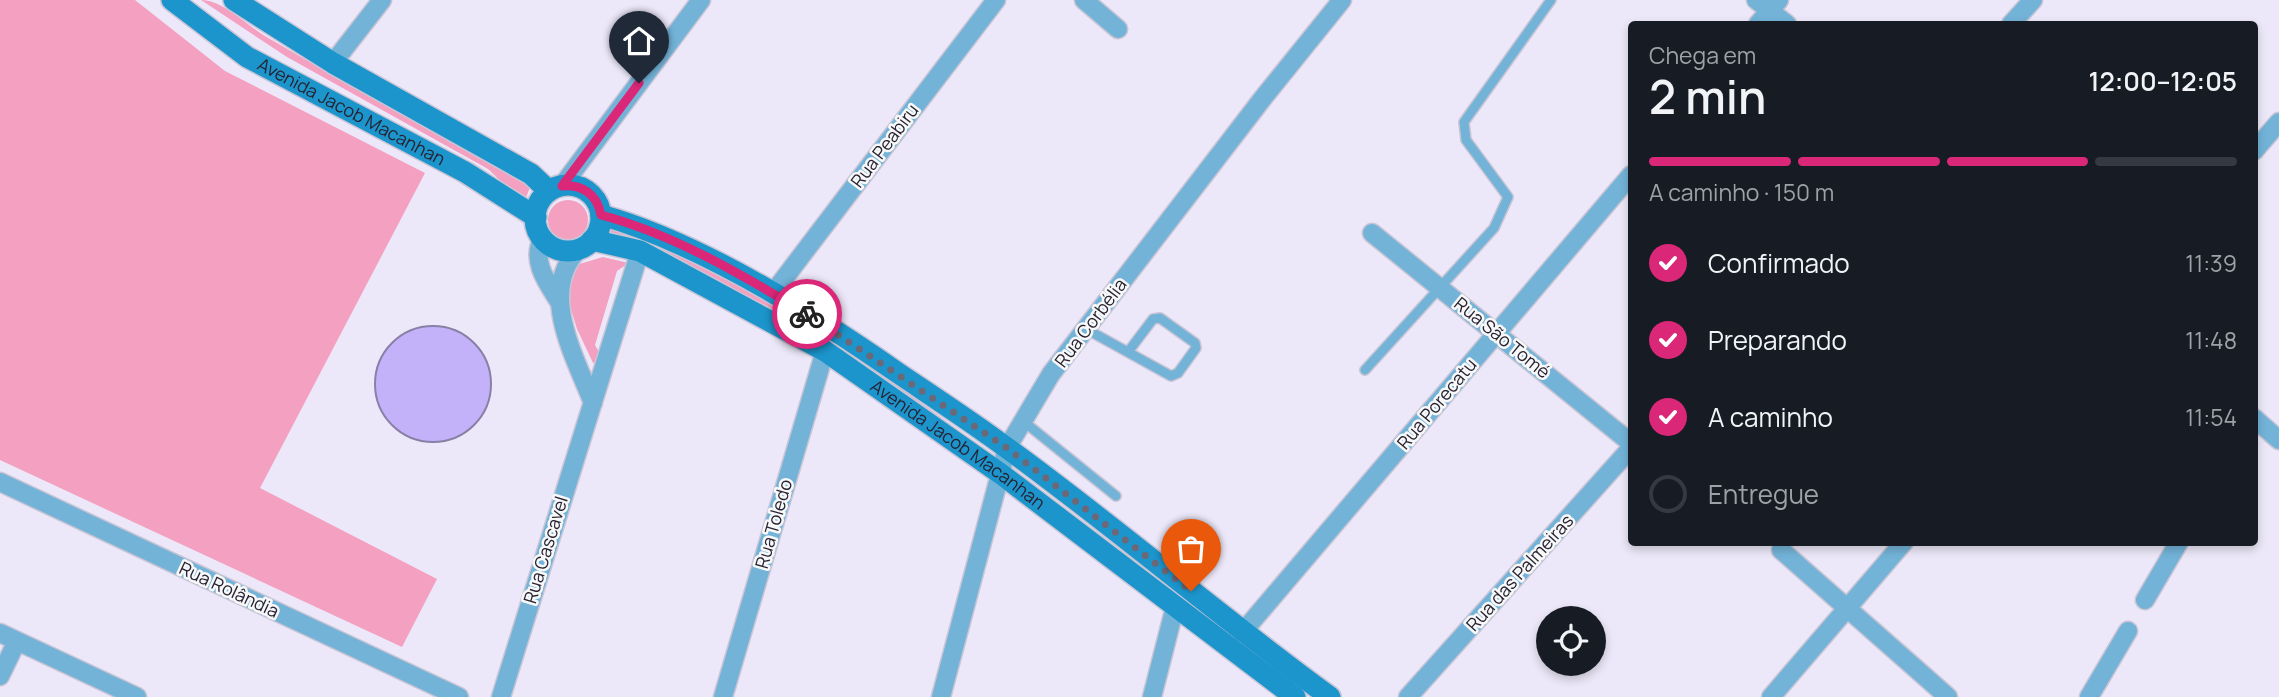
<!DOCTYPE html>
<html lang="pt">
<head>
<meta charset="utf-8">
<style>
  :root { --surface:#171b24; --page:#20242c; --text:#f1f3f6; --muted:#9ea1a6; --line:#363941; --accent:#db2777 }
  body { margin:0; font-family:Manrope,sans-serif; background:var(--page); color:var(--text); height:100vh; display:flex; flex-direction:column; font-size:26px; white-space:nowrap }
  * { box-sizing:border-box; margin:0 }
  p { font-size:23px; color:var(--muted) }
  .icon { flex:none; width:38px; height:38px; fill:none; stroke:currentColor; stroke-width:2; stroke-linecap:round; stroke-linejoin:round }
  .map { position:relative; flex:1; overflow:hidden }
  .side { position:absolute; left:1628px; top:21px; width:630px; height:525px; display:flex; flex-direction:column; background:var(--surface); border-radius:7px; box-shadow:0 4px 10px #0003 }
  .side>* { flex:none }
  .controls { position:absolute; left:1536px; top:606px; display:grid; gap:14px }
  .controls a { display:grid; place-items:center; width:70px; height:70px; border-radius:50%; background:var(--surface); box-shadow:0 4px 10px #0003; font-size:35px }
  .pin { position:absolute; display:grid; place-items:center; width:60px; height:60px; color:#fff; margin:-72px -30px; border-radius:50% 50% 50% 0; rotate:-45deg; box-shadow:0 0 7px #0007 }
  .pin .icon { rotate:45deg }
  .courier { position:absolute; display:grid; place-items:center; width:70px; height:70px; margin:-35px; border:5px solid #db2777; border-radius:50%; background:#fff; color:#222; box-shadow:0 2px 9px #0007 }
  .headline em { font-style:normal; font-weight:600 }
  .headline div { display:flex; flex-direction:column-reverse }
  .headline { display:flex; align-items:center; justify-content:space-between; height:119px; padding:0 21px }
  h1 { font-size:46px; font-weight:600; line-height:52px }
  .bar { display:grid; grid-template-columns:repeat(4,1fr); gap:10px 7px; align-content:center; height:84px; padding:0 21px }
  .bar i { height:9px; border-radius:5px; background:var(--line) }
  .bar .on { background:var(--accent) }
  .bar p { grid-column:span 4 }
  ol { padding:0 21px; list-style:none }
  li { display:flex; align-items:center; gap:21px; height:77px }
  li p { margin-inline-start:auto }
  li .icon { padding:7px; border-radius:50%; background:var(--accent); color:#fff; stroke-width:4 }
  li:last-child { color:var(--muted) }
  li i { width:38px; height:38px; border:4px solid var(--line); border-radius:50% }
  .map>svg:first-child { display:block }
  .green { fill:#f4a0c0 }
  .building { fill:#c3b1fa; stroke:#8980a6; stroke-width:2 }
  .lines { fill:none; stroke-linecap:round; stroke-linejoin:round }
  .service-casing { stroke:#c9c5d5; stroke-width:12 }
  .minor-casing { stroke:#c9c5d5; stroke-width:21 }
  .secondary-casing { stroke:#c9c5d5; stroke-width:24 }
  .service { stroke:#73b3d8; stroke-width:9 }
  .minor { stroke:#73b3d8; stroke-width:18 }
  .secondary { stroke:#1c95cc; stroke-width:21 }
  .done { stroke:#6c6878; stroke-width:7; stroke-dasharray:0 12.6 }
  .route { stroke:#db2777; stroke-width:9 }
  .labels { text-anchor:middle; stroke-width:5; stroke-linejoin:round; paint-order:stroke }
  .street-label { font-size:18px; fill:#272333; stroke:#f8f8f8 }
</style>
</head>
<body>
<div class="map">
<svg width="2279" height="697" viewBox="0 0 2279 697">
  <rect width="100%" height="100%" fill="#ece8f9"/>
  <path class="green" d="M0,0H135L225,71L425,173L260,488L437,579L402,647L0,460Z
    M201,0C223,0 245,24 265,36C352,87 442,135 532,182L524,203L488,169L287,57Z
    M548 220a20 20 0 1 1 40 0a20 20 0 1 1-40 0Z
    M612,223L767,300L851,352L995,457C922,407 850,351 772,309C719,281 665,259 610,237Z
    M603,257L629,263L617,271L595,345L603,359L593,363L577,329L566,293L576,265Z"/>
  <path class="building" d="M375 384a58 58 0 1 1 116 0a58 58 0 1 1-116 0Z"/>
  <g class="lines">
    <defs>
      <path id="service" d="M1086,329L1171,376L1178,373L1196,348L1195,343L1160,318L1153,319L1128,352
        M1365,370L1494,228L1508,197L1466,140L1464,122L1551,0
        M1023,421L1116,496"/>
      <path id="minor" d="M1084,0L1118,29
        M1756,0L1787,24
        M1758,24L1779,0
        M2011,24L2033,0
        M333,63L382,0
        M2254,151L2279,122
        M562,186L701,0
        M1372,233L1631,443
        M543,238C530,261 548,284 560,303
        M579,249C537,291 575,357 593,403
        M773,293L996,0
        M2254,418L2279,440
        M0,482L459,697
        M1781,550L1948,697
        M2145,600L2179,542
        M0,633L137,697
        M1242,633L1631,175
        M0,676L17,641
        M501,697L640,251
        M723,697L825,351
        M941,697L1007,448L1051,374L1263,98L1342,0
        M1152,697L1175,607
        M1408,697L1631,448
        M1771,697L1904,542
        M2089,697L2128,631"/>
      <g id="secondary">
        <path id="s1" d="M172,0L247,57L465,172L536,217"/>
        <path d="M234,0L333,63L531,174L549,191"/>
        <circle cx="568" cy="218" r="33"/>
        <path d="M601,215C701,243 812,313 898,373C935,398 972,422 1007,448C1117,528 1220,617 1330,697"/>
        <path id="s2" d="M592,240L640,251L825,351L1001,474L1295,697"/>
      </g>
    </defs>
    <use href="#service" class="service-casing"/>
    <use href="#minor" class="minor-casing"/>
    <use href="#secondary" class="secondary-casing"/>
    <use href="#service" class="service"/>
    <use href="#minor" class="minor"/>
    <use href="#secondary" class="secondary"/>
  </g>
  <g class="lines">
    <path class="done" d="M807,314L1007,448L1191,591"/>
    <path class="route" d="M639,83L562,186C582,184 597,194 601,215C673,234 743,275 807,314"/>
  </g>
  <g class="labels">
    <g class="street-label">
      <text dy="6" stroke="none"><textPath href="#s1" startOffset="212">Avenida Jacob Macanhan</textPath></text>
      <text transform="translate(885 146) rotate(-53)" y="6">Rua Peabiru</text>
      <text transform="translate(1091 323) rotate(-53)" y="6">Rua Corbélia</text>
      <text transform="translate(1502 338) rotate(39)" y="6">Rua São Tomé</text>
      <text transform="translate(1437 404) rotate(-50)" y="6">Rua Porecatu</text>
      <text dy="6" stroke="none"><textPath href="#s2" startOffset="422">Avenida Jacob Macanhan</textPath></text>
      <text transform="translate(774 524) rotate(-74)" y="6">Rua Toledo</text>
      <text transform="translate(546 550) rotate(-73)" y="6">Rua Cascavel</text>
      <text transform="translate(1520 573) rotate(-48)" y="6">Rua das Palmeiras</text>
      <text transform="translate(229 590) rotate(25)" y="6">Rua Rolândia</text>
    </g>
  </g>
</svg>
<div class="controls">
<a><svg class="icon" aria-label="locate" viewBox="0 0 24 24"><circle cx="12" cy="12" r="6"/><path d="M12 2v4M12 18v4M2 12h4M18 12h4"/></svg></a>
</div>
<div class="pin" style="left:1191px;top:591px;background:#ea580c"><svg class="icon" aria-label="bag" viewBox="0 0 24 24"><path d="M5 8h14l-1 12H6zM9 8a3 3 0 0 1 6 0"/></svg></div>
<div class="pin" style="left:639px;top:83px;background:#1f2937"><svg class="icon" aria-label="home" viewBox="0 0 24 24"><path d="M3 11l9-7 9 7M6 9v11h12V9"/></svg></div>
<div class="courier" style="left:807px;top:314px"><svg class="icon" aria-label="bike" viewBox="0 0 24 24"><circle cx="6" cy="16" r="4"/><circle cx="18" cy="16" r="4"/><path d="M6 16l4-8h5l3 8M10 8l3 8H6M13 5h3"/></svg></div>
<section class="side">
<div class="headline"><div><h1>2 min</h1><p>Chega em</p></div><em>12:00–12:05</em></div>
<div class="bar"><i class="on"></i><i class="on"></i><i class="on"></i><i></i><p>A caminho · 150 m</p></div>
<ol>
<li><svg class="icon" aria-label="check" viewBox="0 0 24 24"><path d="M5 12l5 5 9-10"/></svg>Confirmado<p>11:39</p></li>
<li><svg class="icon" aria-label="check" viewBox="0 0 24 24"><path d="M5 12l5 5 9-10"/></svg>Preparando<p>11:48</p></li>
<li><svg class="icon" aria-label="check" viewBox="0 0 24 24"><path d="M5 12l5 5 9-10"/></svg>A caminho<p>11:54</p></li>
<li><i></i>Entregue</li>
</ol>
</section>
</div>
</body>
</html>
